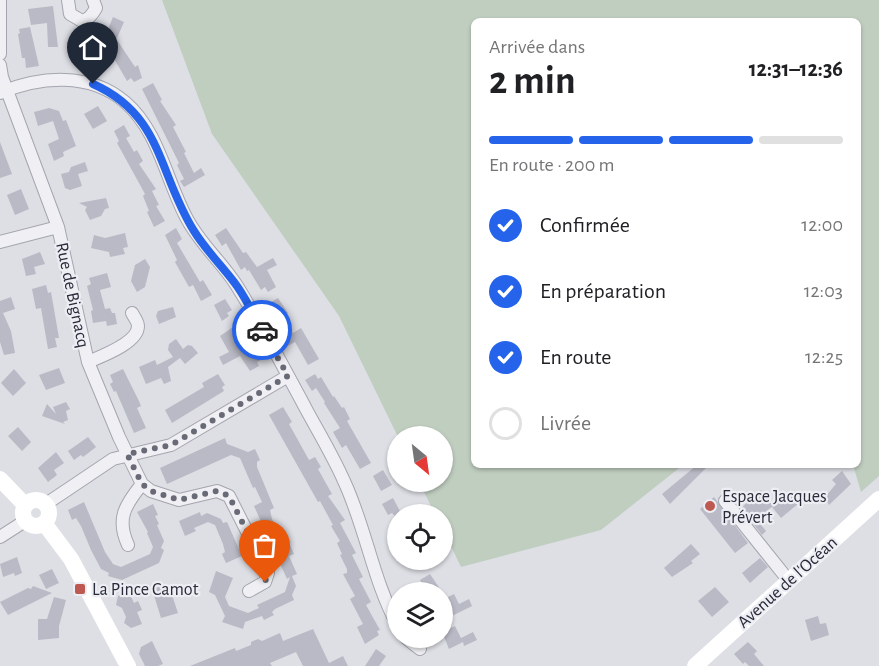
<!DOCTYPE html>
<html lang="fr">
<head>
<meta charset="utf-8">
<style>
  :root { --surface:#fff; --page:#f2f2f2; --text:#202124; --muted:#757577; --line:#e0e0e0; --accent:#2563eb }
  body { margin:0; font-family:"Alegreya Sans",sans-serif; background:var(--page); color:var(--text); height:100vh; display:flex; flex-direction:column; font-size:22px; white-space:nowrap }
  * { box-sizing:border-box; margin:0 }
  p { font-size:20px; color:var(--muted) }
  .icon { flex:none; width:33px; height:33px; fill:none; stroke:currentColor; stroke-width:2; stroke-linecap:round; stroke-linejoin:round }
  .map { position:relative; flex:1; overflow:hidden }
  .details { position:absolute; left:471px; top:18px; width:390px; height:450px; display:flex; flex-direction:column; background:var(--surface); border-radius:9px; box-shadow:0 2px 4px #0004 }
  .details>* { flex:none }
  .needle { width:39px; rotate:151deg }
  .fabs { position:absolute; left:387px; top:426px; display:grid; gap:12px }
  .fabs a { display:grid; place-items:center; width:66px; height:66px; border-radius:50%; background:var(--surface); box-shadow:0 2px 4px #0004; font-size:30px }
  .pin { position:absolute; display:grid; place-items:center; width:51px; height:51px; color:#fff; margin:-62px -26px; border-radius:50% 50% 50% 0; rotate:-45deg; box-shadow:0 0 6px #0007 }
  .pin .icon { rotate:45deg }
  .courier { position:absolute; display:grid; place-items:center; width:60px; height:60px; margin:-30px; border:4px solid #2563eb; border-radius:50%; background:#fff; color:#222; box-shadow:0 2px 8px #0007 }
  .summary em { font-style:normal; font-weight:600 }
  .summary div { display:flex; flex-direction:column-reverse }
  .summary { display:flex; align-items:center; justify-content:space-between; height:102px; padding:0 18px }
  h1 { font-size:39px; font-weight:600; line-height:45px }
  .bar { display:grid; grid-template-columns:repeat(4,1fr); gap:9px 6px; align-content:center; height:72px; padding:0 18px }
  .bar i { height:8px; border-radius:4px; background:var(--line) }
  .bar .on { background:var(--accent) }
  .bar p { grid-column:span 4 }
  ol { padding:0 18px; list-style:none }
  li { display:flex; align-items:center; gap:18px; height:66px }
  li p { margin-inline-start:auto }
  li .icon { padding:6px; border-radius:50%; background:var(--accent); color:#fff; stroke-width:4 }
  li:last-child { color:var(--muted) }
  li i { width:33px; height:33px; border:3px solid var(--line); border-radius:50% }
  .map>svg:first-child { display:block }
  .green { fill:#c0cec0 }
  .building { fill:#b9bac5 }
  .lines { fill:none; stroke-linecap:round; stroke-linejoin:round }
  .street-casing { stroke:#a4a5ae; stroke-width:14 }
  .street { stroke:#f0f0f4; stroke-width:12 }
  .secondary { stroke:#fff; stroke-width:16 }
  .done { stroke:#686a76; stroke-width:6; stroke-dasharray:0 10.8 }
  .route { stroke:#2563eb; stroke-width:8 }
  .poi-dot { fill:#bd5950; stroke:#edeef3; stroke-width:2 }
  .labels { text-anchor:middle; stroke-width:4.5; stroke-linejoin:round; paint-order:stroke }
  .street-label { font-size:18px; fill:#292b3a; stroke:#edeef3 }
  .poi-label { font-size:18px; fill:#292b3a; stroke:#edeef3; text-anchor:start }
</style>
</head>
<body>
<div class="map">
<svg width="879" height="666" viewBox="0 0 879 666">
  <rect width="100%" height="100%" fill="#dedfe5"/>
  <path class="green" d="M162,0H879V476L861,492L853,465H858V21H474V465H683L601,530L461,567L443,530L442,514H435L419,482H442V436L398,437L339,316L212,134Z"/>
  <path class="building" d="M53,6L58,47H48L47,23L31,25L28,9Z
    M113,17L124,22L117,38L106,34Z
    M30,27L39,66L26,68L25,58H22L18,34L20,33L19,29Z
    M83,39L87,41L95,58L83,63L81,58L73,59L68,48Z
    M117,40L135,67L138,65L142,78L134,82L131,78L127,81L113,57L103,61L98,49Z
    M153,83L162,100L160,101L176,125L173,127L186,152L184,153L194,173L201,168L205,175L184,187L180,181L184,179L177,165L179,163L142,89Z
    M98,106L107,121L93,129L84,114Z
    M49,108L59,111L63,121L66,120L76,146L63,152L64,156L54,161L48,144L59,139L53,121L38,126L34,112Z
    M124,125L130,136L126,138L134,152L137,150L143,161L139,164L156,189L152,191L159,205L156,206L165,221L154,227L147,212L149,211L143,196L145,194L117,143L119,141L114,131Z
    M0,142L12,174L0,178Z
    M85,162L88,171L78,174L82,186L70,190L65,188L61,174L69,172L71,167Z
    M21,189L29,209L15,215L7,195Z
    M106,198L109,208L105,209L101,216L90,220L85,210L87,207L79,203Z
    M176,228L182,239L177,243L200,282L203,280L212,295L201,301L193,285L189,287L175,262L177,260L165,235Z
    M226,228L243,253L246,252L257,267L273,258L277,265L267,270L276,287L268,292L265,287L261,290L249,270L247,271L245,267L241,270L226,243L222,246L215,235Z
    M125,233L128,247L123,248L125,254L110,257L109,252L91,248L94,235L105,238Z
    M40,252L45,264L34,267L36,274L26,276L22,259Z
    M145,259L150,267L145,287L137,292L131,281L135,265Z
    M107,273L111,287L100,290L105,309L110,308L112,313H115L117,324L107,326L106,321L93,323L91,311L93,310L87,286L91,284L89,278Z
    M46,285L48,293L51,292L59,338H55L57,347L48,349L41,308L36,309L32,289Z
    M11,297L15,309L3,313L11,331L15,353L4,355L0,342V301Z
    M278,298L288,313L281,317L278,313L274,315L268,304Z
    M225,299L232,310L227,313L229,316L222,321L214,305Z
    M173,307L176,317L159,324L156,316L158,311Z
    M288,325L293,333L301,328L319,359L308,365L295,342L286,347L277,332Z
    M233,327L248,352L255,348L261,360L257,362L259,366L250,371L240,356L223,365L219,357L229,352L220,336Z
    M176,339L183,349L188,345L192,346L198,353L185,364L180,358L168,367L171,381L164,384L161,378L146,384L139,367L155,360L157,365L173,357L168,350L169,344Z
    M59,368L65,383L46,390L39,375Z
    M14,369L26,383L13,396L1,383Z
    M123,369L139,401L141,406L137,408L146,428L134,433L116,391L114,392L110,384L113,382L110,375Z
    M218,374L225,385L222,387L224,391L172,423L165,410L204,387L202,383Z
    M315,374L318,379L321,377L333,397L334,396L342,408L344,407L350,419L347,421L371,463L360,469L346,445L342,448L333,432L340,428L324,403L325,402L316,388L312,391L305,380Z
    M66,402L70,409L66,411L68,420L63,422L65,424L42,416L47,404L56,414L53,407Z
    M283,407L292,422L289,424L309,460L315,457L321,467L318,469L332,494L328,496L345,520L340,523L356,553L352,555L363,577L359,579L371,602L366,605L380,630L377,631L379,635L365,644L357,627L363,624L350,599L355,596L343,574L347,573V569L340,555L342,554L337,543L340,541L331,526L333,525L320,501L318,502L269,415Z
    M18,427L31,442L22,451L8,436Z
    M88,437L96,447L83,457L81,455L74,460L68,451Z
    M225,438L227,444L248,452L255,449L260,460L257,462V467L274,508L270,510L272,519L281,537H283L286,544L289,543L294,554L289,556L297,574L292,576L296,586L292,595L294,600L275,609L272,612L274,615L264,620L262,616L245,622L243,629L222,622L225,616L215,595L209,592L216,571L233,578L225,597L229,606L248,613L259,608L257,605L285,592L290,577L287,579L254,506L262,502L255,487L253,488L240,458L231,455L167,484L160,468Z
    M56,452L64,463L54,470L57,475L48,482L38,468Z
    M697,465H709L670,504L662,494Z
    M383,470L392,485L381,491L373,476Z
    M842,471L851,484L829,505L825,497L836,484L832,480Z
    M761,490L773,506L756,519L766,531L762,535L741,508Z
    M790,492L799,503L781,518L772,507Z
    M714,497L748,543L735,553L700,509Z
    M393,498L401,513L395,516L392,513L388,515L382,504Z
    M84,502L105,552L113,564L121,567L150,554L153,547L147,533L148,532L137,512L153,504L158,515L155,516L159,524L157,525L164,541L161,548L164,550L159,563L122,580L108,576L109,573L101,569L91,550L81,526L76,518L72,520L68,510Z
    M200,512L201,516L207,513L221,519L223,523L227,522L242,556L226,563L222,554L225,552L223,544L215,525L208,522L194,528L196,531L185,536L179,521Z
    M691,544L700,554L691,561L693,563L672,577L664,568Z
    M17,557L22,573L15,576L14,573L3,577L0,564Z
    M760,558L768,567L750,583L742,573Z
    M52,569L59,583L46,589L39,575Z
    M430,574L442,592H427L420,580Z
    M33,586L52,593L8,615L0,602L28,588L31,589Z
    M162,586L164,591L170,589L178,613L161,618L152,589Z
    M715,587L729,602L712,617L698,601Z
    M129,592L134,603L138,601L142,610L137,612L142,624L131,628L124,623L126,617L122,608L116,605L118,596Z
    M454,594L459,604L469,599L472,606L452,616L444,599Z
    M54,597L66,600L59,626V638L38,640V619H47Z
    M818,616L820,624L826,623L829,635L811,641L805,620Z
    M455,626L461,638L473,632L477,640L464,646L463,642L449,649L442,632Z
    M313,629L329,663L343,656L348,666H303L296,652L270,663L272,666H190L235,648L236,651L251,645V642L258,639L262,641L280,633L283,641Z
    M152,641L163,664L158,666H145L139,654L141,647Z
    M748,642L757,651L754,654L764,666H749L745,662L743,664L734,654Z
    M376,649L386,656L379,666H365Z"/>
  <g class="lines">
    <defs>
      <path id="street" d="M68,0L70,14L82,21C89,19 92,15 96,8L93,0
        M0,54V0
        M0,65L2,77L58,227L88,362L119,437L142,484L151,491L179,500L217,491L229,496L268,573L265,582L249,591
        M0,93C40,76 90,72 125,102C158,130 166,179 186,217C199,243 222,262 237,286C262,326 284,368 306,409C319,433 333,456 344,481C366,528 373,581 398,626
        M0,242L58,227
        M88,362C102,356 138,343 138,326C138,322 134,317 132,313
        M725,501L789,581
        M46,504L113,459L171,445L288,376
        M0,537L25,521
        M128,545C116,519 125,505 142,484
        M406,638L420,649"/>
    </defs>
    <use href="#street" class="street-casing"/>
    <use href="#street" class="street"/>
    <path class="secondary" d="M0,479L25,505
      M23 513a13 13 0 1 1 26 0a13 13 0 1 1-26 0Z
      M44,523L71,559L128,666
      M695,666L879,499"/>
  </g>
  <g class="lines">
    <path class="done" d="M262,330L288,376L171,445L127,454L142,484L151,491L179,500L217,491L229,496L268,573L265,582"/>
    <path class="route" d="M93,84C163,115 158,174 194,231C205,249 221,265 234,282C245,296 253,314 262,330"/>
  </g>
  <g class="poi-dot">
    <circle cx="710" cy="506" r="6"/>
    <rect x="74" y="583" width="12" height="12" rx="3"/>
  </g>
  <g class="labels">
    <g class="street-label">
      <text transform="translate(73 295) rotate(78)" y="6">Rue de Bignacq</text>
      <text transform="translate(787 582) rotate(-42)" y="6">Avenue de l'Océan</text>
    </g>
    <g class="poi-label">
      <text x="722" y="502">Espace Jacques<tspan x="722" dy="21">Prévert</tspan></text>
      <text x="92" y="595">La Pince Camot</text>
    </g>
  </g>
</svg>
<div class="fabs">
<a><svg class="needle" viewBox="-14 -14 28 28"><path d="M0-13l5 13h-10z" fill="#e53935"/><path d="M0 13l5-13h-10z" fill="#757577"/></svg></a>
<a><svg class="icon" aria-label="locate" viewBox="0 0 24 24"><circle cx="12" cy="12" r="6"/><path d="M12 2v4M12 18v4M2 12h4M18 12h4"/></svg></a>
<a><svg class="icon" aria-label="layers" viewBox="0 0 24 24"><path d="M12 4l9 5-9 5-9-5zM3 14l9 5 9-5"/></svg></a>
</div>
<div class="pin" style="left:265px;top:582px;background:#ea580c"><svg class="icon" aria-label="bag" viewBox="0 0 24 24"><path d="M5 8h14l-1 12H6zM9 8a3 3 0 0 1 6 0"/></svg></div>
<div class="pin" style="left:93px;top:84px;background:#1f2937"><svg class="icon" aria-label="home" viewBox="0 0 24 24"><path d="M3 11l9-7 9 7M6 9v11h12V9"/></svg></div>
<div class="courier" style="left:262px;top:330px"><svg class="icon" aria-label="car" viewBox="0 0 24 24"><path d="M5 17H2v-5l4-1 3-4h7l3 4 3 1v5h-3M9 17h6M6 11h13"/><circle cx="7" cy="17" r="2"/><circle cx="17" cy="17" r="2"/></svg></div>
<section class="details">
<div class="summary"><div><h1>2 min</h1><p>Arrivée dans</p></div><em>12:31–12:36</em></div>
<div class="bar"><i class="on"></i><i class="on"></i><i class="on"></i><i></i><p>En route · 200 m</p></div>
<ol>
<li><svg class="icon" aria-label="check" viewBox="0 0 24 24"><path d="M5 12l5 5 9-10"/></svg>Confirmée<p>12:00</p></li>
<li><svg class="icon" aria-label="check" viewBox="0 0 24 24"><path d="M5 12l5 5 9-10"/></svg>En préparation<p>12:03</p></li>
<li><svg class="icon" aria-label="check" viewBox="0 0 24 24"><path d="M5 12l5 5 9-10"/></svg>En route<p>12:25</p></li>
<li><i></i>Livrée</li>
</ol>
</section>
</div>
</body>
</html>
